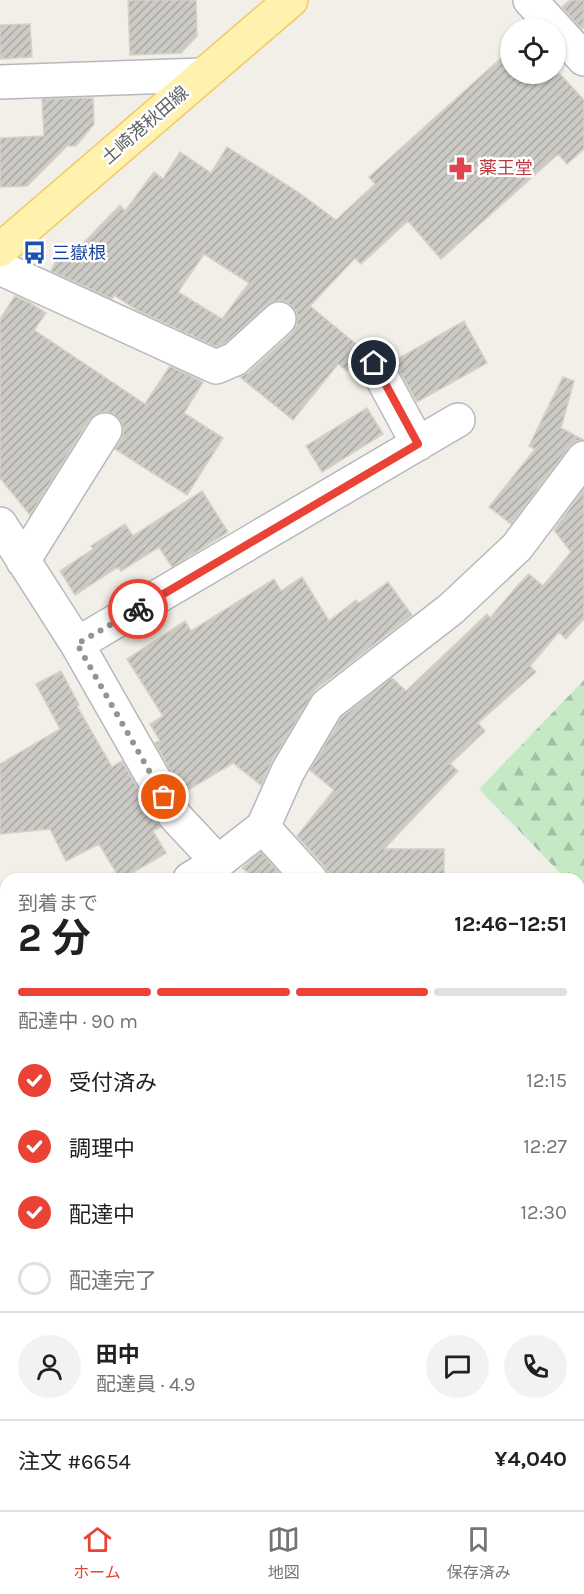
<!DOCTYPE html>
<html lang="ja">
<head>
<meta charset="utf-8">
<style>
  :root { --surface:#fff; --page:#f2f2f2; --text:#202124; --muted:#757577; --line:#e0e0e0; --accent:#ea4335 }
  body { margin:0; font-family:Karla,"Noto Sans JP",sans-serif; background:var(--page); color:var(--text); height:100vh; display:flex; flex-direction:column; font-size:22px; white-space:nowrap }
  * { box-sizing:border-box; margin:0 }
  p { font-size:20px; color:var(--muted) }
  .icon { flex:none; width:33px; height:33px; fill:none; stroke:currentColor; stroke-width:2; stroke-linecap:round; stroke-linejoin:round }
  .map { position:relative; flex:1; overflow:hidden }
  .drawer { position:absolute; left:0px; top:873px; width:585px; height:638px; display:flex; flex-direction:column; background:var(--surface); border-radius:18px 18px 0 0; box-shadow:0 2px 4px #0004 }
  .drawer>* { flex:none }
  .fabs { position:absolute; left:500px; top:18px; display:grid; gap:12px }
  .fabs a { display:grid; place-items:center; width:66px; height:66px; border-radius:50%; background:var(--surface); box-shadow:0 2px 4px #0004; font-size:30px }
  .pin { position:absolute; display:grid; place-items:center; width:51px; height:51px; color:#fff; margin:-26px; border:3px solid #fff; border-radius:50%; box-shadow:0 2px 6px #0007 }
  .courier { position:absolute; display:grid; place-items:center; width:60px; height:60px; margin:-30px; border:4px solid #ea4335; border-radius:50%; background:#fff; color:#222; box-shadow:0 2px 8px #0007 }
  .summary em { font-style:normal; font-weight:700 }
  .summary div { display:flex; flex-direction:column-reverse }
  .summary { display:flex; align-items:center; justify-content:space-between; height:102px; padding:0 18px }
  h1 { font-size:39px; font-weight:700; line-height:45px }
  .bar { display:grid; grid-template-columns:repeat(4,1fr); gap:9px 6px; align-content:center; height:72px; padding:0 18px }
  .bar i { height:8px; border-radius:4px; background:var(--line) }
  .bar .on { background:var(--accent) }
  .bar p { grid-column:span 4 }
  .line { display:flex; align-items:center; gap:15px; padding:0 18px; border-top:2px solid var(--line) }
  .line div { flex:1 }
  .round { display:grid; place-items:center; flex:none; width:63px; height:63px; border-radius:32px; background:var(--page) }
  ol { padding:0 18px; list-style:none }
  li { display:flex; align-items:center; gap:18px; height:66px }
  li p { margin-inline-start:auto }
  li .icon { padding:6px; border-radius:50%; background:var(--accent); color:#fff; stroke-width:4 }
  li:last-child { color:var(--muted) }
  li i { width:33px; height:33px; border:3px solid var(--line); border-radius:50% }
  .tabs { display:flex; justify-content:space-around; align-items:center; height:84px; border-top:2px solid var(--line); background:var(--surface); font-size:16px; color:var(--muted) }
  .tabs a { display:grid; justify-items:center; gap:3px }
  .tabs .on { color:var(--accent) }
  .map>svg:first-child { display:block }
  .forest { fill:url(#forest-firs) }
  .cemetery { fill:url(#cemetery-stones) }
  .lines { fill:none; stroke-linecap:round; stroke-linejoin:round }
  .stream { stroke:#aadaff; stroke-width:9 }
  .building { fill:url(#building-hatch); stroke:#d6d1c6; stroke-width:1.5; fill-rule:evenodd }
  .minor-casing { stroke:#b5b8bc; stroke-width:36 }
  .major-casing { stroke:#f2c960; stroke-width:36 }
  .minor { stroke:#fff; stroke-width:33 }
  .major { stroke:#fff2af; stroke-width:33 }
  .done { stroke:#929495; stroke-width:6; stroke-dasharray:0 10.8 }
  .route { stroke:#ea4335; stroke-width:8 }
  .labels { text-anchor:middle; stroke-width:5; stroke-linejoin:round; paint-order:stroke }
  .street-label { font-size:18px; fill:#5f6368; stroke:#fff }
  .health-label { font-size:18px; fill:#be3a42; stroke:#fff; text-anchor:start }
  .transit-label { font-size:18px; fill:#164399; stroke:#fff; text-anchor:start }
</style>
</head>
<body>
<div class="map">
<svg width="584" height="1510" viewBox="0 0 584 1510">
  <defs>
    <pattern id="forest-firs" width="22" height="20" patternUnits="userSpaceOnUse" patternTransform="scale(1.5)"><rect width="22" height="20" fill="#c5e8c5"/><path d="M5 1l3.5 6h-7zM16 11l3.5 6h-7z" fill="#a3c0a4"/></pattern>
    <pattern id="cemetery-stones" width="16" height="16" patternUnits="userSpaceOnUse" patternTransform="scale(1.5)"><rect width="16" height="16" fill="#c5e8c5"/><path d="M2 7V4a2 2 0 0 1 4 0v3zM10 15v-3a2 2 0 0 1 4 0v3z" fill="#a3c0a4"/></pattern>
    <pattern id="building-hatch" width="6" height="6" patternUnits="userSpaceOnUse" patternTransform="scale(1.5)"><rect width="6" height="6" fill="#cccac5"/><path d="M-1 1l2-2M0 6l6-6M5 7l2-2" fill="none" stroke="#a9a8a4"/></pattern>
  </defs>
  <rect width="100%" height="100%" fill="#f1efe8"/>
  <path class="forest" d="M584,680V1159L579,1162V879H566L479,789Z
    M584,1332V1510H163V1505L579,1504V1337Z"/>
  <path class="cemetery" d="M584,1165V1253L579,1256V1167Z
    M481,1504L532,1505L560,1510H480Z"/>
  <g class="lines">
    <path class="stream" d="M4,1510L6,1502"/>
  </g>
  <path class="building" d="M128,0H196L197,36L181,53L130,55Z
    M570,0H584V27L582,29L562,7Z
    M30,24L32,57L0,59V25Z
    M510,50V74H560L584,100V149L567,164L558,154L441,259L408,221L361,264L355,258L310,306L362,349L347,371L338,364L293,420L240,377L248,373L292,333L297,325V314L293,307L285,301H276L267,305L225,343L216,347L137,310L114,295L112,299L51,271L59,255L68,259L120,205L125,211L154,172L163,179L180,152L211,173L227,147L298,192L336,220L375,184L369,177ZM204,254L249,283L222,319L178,292Z
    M93,98L94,124L76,146H67L27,186L0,187V138L44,136L42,99Z
    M15,296L30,303L46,313L34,330L145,404L170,366L203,382L184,413L223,438L187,495L115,449L121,440L124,431L122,422L114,414L105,411L96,414L89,420L30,515L0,478V319Z
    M464,321L487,363L417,402L394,361Z
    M563,377L574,381L561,428L584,440L576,441L569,447L511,524L489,507L535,449L529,446Z
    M367,408L383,434L322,472L306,446Z
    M584,489V619L566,639L559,632L530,666L536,672L478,723L485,731L450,764L458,771L384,849H444V879H334L328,873L324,866L297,836L334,790L310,770L341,718L392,678L406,691L487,614L490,618L517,586L529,574L543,586L571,552L554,530Z
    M202,491L228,532L172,567L159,547L121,571L118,567L75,595L60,571L93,549L91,546L125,524L133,536Z
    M302,577L329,621L356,600L359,603L388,582L412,615L315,690L272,761L261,785L233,763L183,793L155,743L160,741L150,724L163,716L127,659L185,621L191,631L274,579L281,591Z
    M61,671L79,705L77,706L112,767L122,761L160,827L153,831L166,853L122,879H120L99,844L66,861L50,829L0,834V764L60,729L36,684Z
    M261,852L285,879H257L242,868Z"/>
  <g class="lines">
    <defs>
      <path id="minor" d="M530,0L584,59
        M0,82L203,75
        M0,268L216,367L235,359L279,319
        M374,363L418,444
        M0,524L77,644L175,816L218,862L263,827L288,771L327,705L451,609L517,547L584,458
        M23,561L105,430
        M77,644L458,420
        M263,827L310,879
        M190,879L218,862L211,879
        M0,940H6
        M0,1169L6,1171
        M0,1471L6,1459"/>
      <path id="major" d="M0,250L291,0"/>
    </defs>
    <use href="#minor" class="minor-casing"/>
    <use href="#major" class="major-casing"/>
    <use href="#minor" class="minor"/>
    <use href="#major" class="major"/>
  </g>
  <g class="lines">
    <path class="done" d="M138,609L77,644L164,797"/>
    <path class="route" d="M138,609L418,444L374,363"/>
  </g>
  <defs>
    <symbol id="pharmacy-bare" viewBox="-9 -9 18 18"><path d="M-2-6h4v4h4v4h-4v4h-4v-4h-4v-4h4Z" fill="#e0444e" stroke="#fff" stroke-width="2.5" paint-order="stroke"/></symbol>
    <symbol id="bus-bare" viewBox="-9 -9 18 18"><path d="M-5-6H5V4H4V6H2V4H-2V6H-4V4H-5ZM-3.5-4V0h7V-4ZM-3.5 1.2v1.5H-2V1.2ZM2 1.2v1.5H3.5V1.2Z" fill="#1a4fb4" stroke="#fff" stroke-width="2.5" paint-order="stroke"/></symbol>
  </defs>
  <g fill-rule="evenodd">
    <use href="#pharmacy-bare" x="444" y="152" width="33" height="33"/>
    <use href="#bus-bare" x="18" y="236" width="33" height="33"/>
  </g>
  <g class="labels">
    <g class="street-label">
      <text transform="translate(145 125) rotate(-41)" y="6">土崎港秋田線</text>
    </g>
    <g class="health-label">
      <text x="479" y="174">薬王堂</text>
    </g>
    <g class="transit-label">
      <text x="52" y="259">三嶽根</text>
    </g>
  </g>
</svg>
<div class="fabs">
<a><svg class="icon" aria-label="locate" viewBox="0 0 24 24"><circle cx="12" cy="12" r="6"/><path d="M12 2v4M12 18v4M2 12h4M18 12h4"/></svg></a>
</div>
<div class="pin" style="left:164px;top:797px;background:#ea580c"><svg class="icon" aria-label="bag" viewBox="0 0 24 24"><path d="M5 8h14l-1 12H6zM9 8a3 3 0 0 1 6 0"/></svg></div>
<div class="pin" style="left:374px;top:363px;background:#1f2937"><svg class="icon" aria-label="home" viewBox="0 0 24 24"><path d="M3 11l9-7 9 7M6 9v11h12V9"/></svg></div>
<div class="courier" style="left:138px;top:609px"><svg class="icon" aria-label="bike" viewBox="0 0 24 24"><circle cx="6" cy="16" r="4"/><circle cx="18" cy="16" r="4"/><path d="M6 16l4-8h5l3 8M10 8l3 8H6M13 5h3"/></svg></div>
<section class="drawer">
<div class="summary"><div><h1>2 分</h1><p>到着まで</p></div><em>12:46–12:51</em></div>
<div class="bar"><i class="on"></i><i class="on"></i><i class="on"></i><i></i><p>配達中 · 90 m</p></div>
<ol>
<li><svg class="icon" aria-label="check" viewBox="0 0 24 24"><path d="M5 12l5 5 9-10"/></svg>受付済み<p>12:15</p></li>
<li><svg class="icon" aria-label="check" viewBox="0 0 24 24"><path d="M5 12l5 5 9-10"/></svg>調理中<p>12:27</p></li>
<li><svg class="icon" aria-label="check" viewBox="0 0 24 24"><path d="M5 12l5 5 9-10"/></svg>配達中<p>12:30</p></li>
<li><i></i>配達完了</li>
</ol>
<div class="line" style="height:108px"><a class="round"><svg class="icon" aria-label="person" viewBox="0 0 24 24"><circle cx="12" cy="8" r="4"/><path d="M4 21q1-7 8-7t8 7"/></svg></a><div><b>田中</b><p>配達員 · 4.9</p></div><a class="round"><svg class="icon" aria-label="chat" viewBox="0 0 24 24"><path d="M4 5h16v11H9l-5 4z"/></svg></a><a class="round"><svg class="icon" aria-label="phone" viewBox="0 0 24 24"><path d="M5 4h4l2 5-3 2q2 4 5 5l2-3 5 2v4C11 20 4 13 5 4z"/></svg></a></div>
<div class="line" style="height:78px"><div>注文 #6654</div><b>¥4,040</b></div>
</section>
</div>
<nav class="tabs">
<a class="on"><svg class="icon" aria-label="home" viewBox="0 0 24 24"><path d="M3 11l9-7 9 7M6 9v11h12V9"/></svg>ホーム</a>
<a><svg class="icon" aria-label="map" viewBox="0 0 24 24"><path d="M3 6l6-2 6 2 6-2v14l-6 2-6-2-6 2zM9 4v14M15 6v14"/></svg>地図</a>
<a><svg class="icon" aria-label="saved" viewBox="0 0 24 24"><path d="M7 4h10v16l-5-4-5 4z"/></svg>保存済み</a>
</nav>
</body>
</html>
